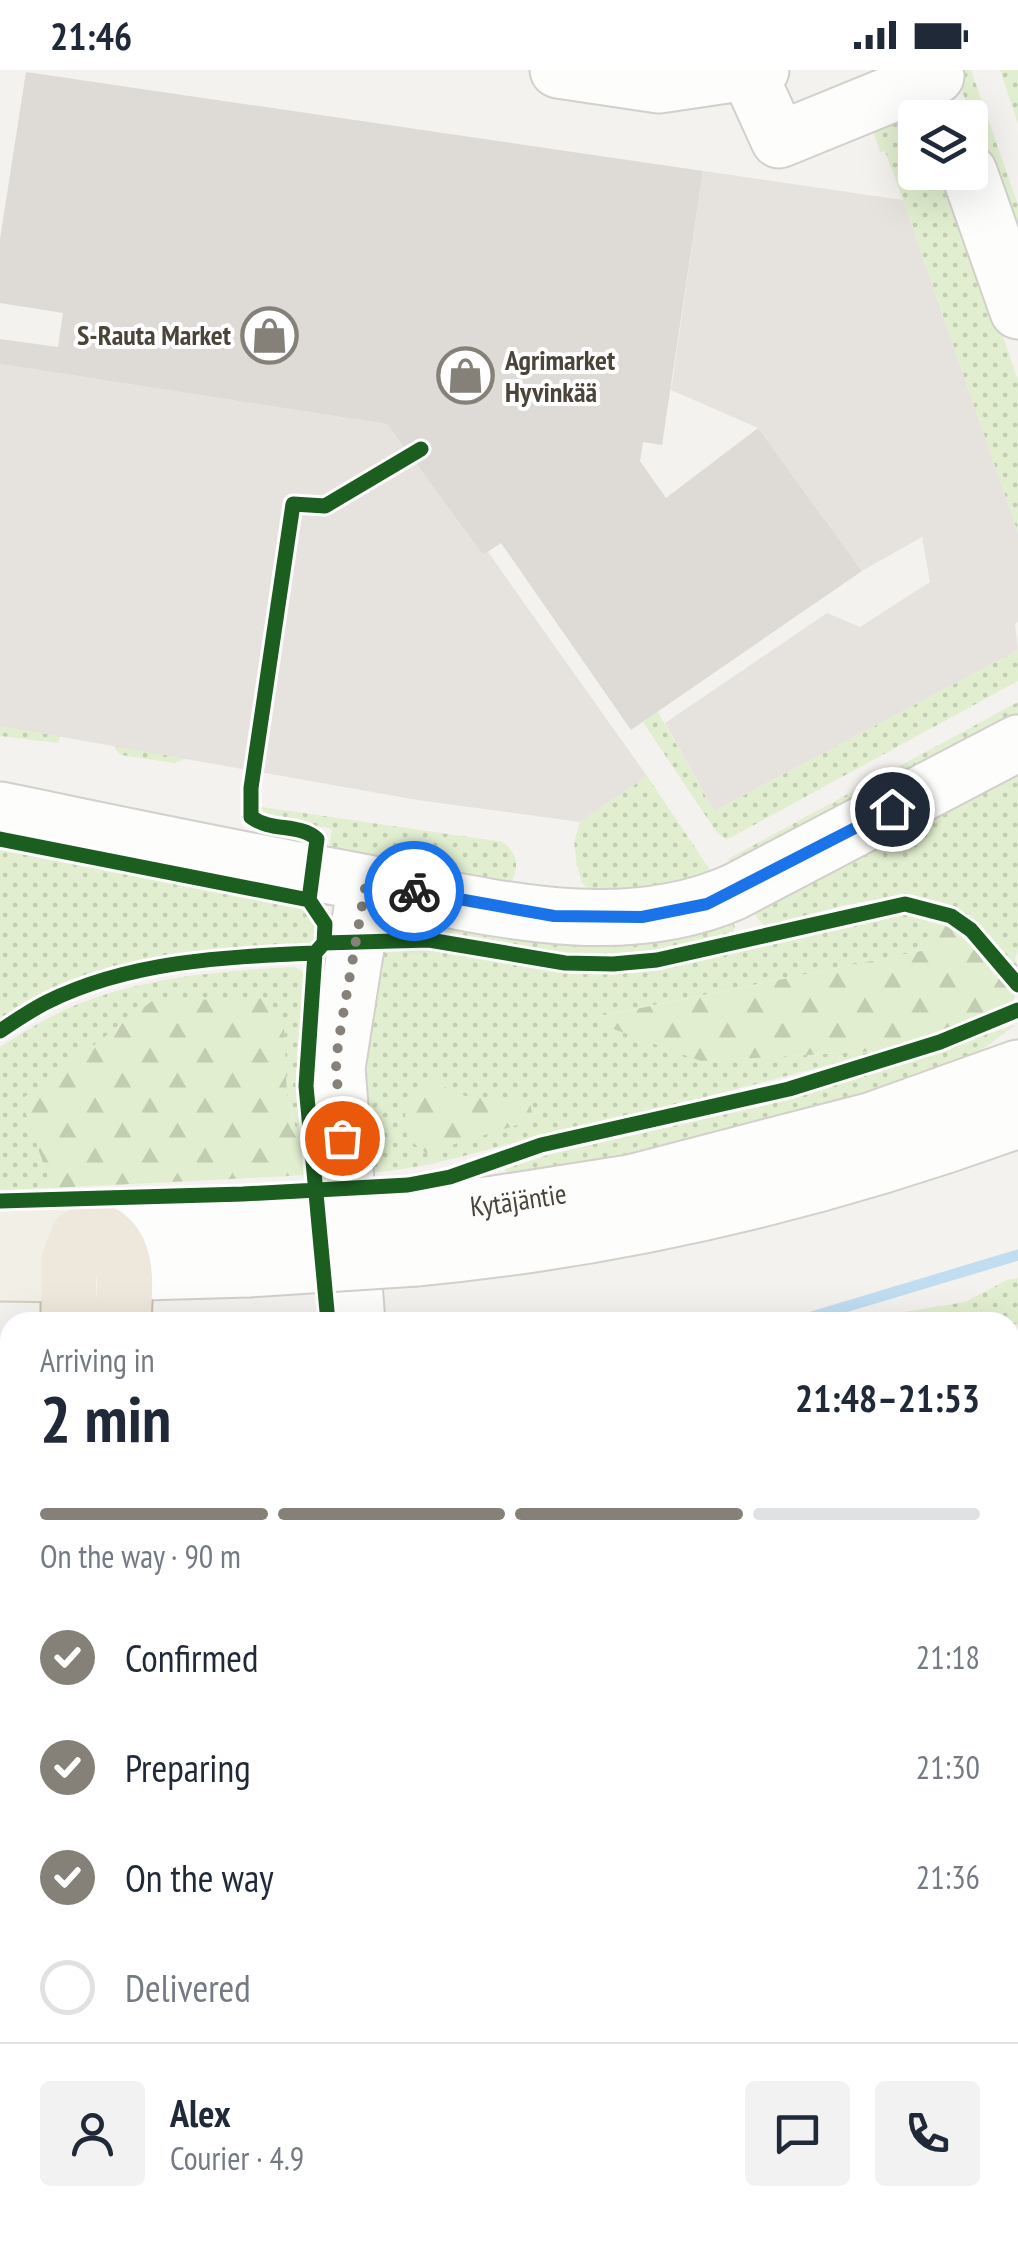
<!DOCTYPE html>
<html lang="en">
<head>
<meta charset="utf-8">
<style>
  :root { --surface:#fff; --page:#f2f2f3; --text:#1f2937; --muted:#747a83; --line:#e0e1e3; --accent:#868178 }
  body { margin:0; font-family:"PT Sans Narrow",sans-serif; background:var(--page); color:var(--text); height:100vh; display:flex; flex-direction:column; font-size:38px; white-space:nowrap }
  * { box-sizing:border-box; margin:0 }
  p { font-size:32px; color:var(--muted) }
  .icon { flex:none; width:55px; height:55px; fill:none; stroke:currentColor; stroke-width:2; stroke-linecap:round; stroke-linejoin:round }
  .map { position:relative; flex:1; overflow:hidden }
  .panel { position:absolute; left:0px; top:1242px; width:1020px; height:932px; display:flex; flex-direction:column; background:var(--surface); border-radius:30px 30px 0 0; box-shadow:0 10px 40px #0002 }
  .panel>* { flex:none }
  .controls { position:absolute; left:898px; top:30px; display:grid; gap:20px }
  .controls a { display:grid; place-items:center; width:90px; height:90px; border-radius:10px; background:var(--surface); box-shadow:0 10px 40px #0002; font-size:50px }
  .pin { position:absolute; display:grid; place-items:center; width:85px; height:85px; color:#fff; margin:-42px; border:5px solid #fff; border-radius:50%; box-shadow:0 2px 10px #0007 }
  .courier { position:absolute; display:grid; place-items:center; width:100px; height:100px; margin:-50px; border:8px solid #1a73e8; border-radius:50%; background:#fff; color:#222; box-shadow:0 2px 12px #0007 }
  .head em { font-style:normal; font-weight:700 }
  .head div { display:flex; flex-direction:column-reverse }
  .head { display:flex; align-items:center; justify-content:space-between; height:170px; padding:0 40px }
  h1 { font-size:65px; font-weight:700; line-height:75px }
  .bar { display:grid; grid-template-columns:repeat(4,1fr); gap:15px 10px; align-content:center; height:120px; padding:0 40px }
  .bar i { height:12px; border-radius:8px; background:var(--line) }
  .bar .active { background:var(--accent) }
  .bar p { grid-column:span 4 }
  .line { display:flex; align-items:center; gap:25px; padding:0 40px; border-top:2px solid var(--line) }
  .line div { flex:1 }
  .round { display:grid; place-items:center; flex:none; width:105px; height:105px; border-radius:10px; background:var(--page) }
  ol { padding:0 40px; list-style:none }
  li { display:flex; align-items:center; gap:30px; height:110px }
  li p { margin-inline-start:auto }
  li .icon { padding:10px; border-radius:50%; background:var(--accent); color:#fff; stroke-width:4 }
  li:last-child { color:var(--muted) }
  li i { width:55px; height:55px; border:5px solid var(--line); border-radius:50% }
  .status { display:flex; justify-content:space-between; align-items:center; height:70px; padding:0 50px; background:var(--surface); direction:ltr }
  .status svg { height:28px; fill:currentColor }
  .map>svg:first-child { display:block }
  .commercial { fill:#f3ebdf }
  .grass { fill:url(#grass-dots) }
  .forest { fill:url(#forest-firs) }
  .parking { fill:#e6e3df }
  .lines { fill:none; stroke-linecap:round; stroke-linejoin:round }
  .stream { stroke:#c0ddf1; stroke-width:11 }
  .building { fill:#dedbd6 }
  .minor-casing { stroke:#d2d0cb; stroke-width:59 }
  .major-casing { stroke:#d6cebb; stroke-width:59 }
  .highway-casing { stroke:#ccbfa9; stroke-width:59 }
  .minor { stroke:#fdfdfc; stroke-width:55 }
  .major { stroke:#f2efe6; stroke-width:55 }
  .highway { stroke:#ede8db; stroke-width:55 }
  .minor-bridge-casing { stroke:#d2d0cb; stroke-width:59; stroke-linecap:butt }
  .minor-bridge { stroke:#fdfdfc; stroke-width:55 }
  .cycleway-casing { stroke:#fff; stroke-width:21 }
  .cycleway { stroke:#1b5e20; stroke-width:15 }
  .done { stroke:#868178; stroke-width:10; stroke-dasharray:0 18 }
  .route { stroke:#1a73e8; stroke-width:12 }
  .labels { text-anchor:middle; stroke-width:8; stroke-linejoin:round; paint-order:stroke }
  .poi-label { font-size:28px; font-weight:bold; fill:#4b4439; stroke:#fff; text-anchor:end }
  .street-label { font-size:28px; fill:#4b4439; stroke:#fff }
</style>
</head>
<body>
<div class="status"><b>21:46</b><svg viewBox="0 0 49 12"><path d="M0 12V9h3v3zM5 12V6h3v6zM10 12V3h3v9zM15 12V0h3v12zM26 1h20v11H26zM47 4h2v5h-2z"/></svg></div>
<div class="map">
<svg width="1018" height="2173" viewBox="0 0 1018 2173">
  <defs>
    <pattern id="grass-dots" width="8" height="8" patternUnits="userSpaceOnUse" patternTransform="scale(2.5)"><rect width="8" height="8" fill="#e1eecf"/><path d="M2 2h.1M6 6h.1" fill="none" stroke="#c3cdb2" stroke-width="1.8" stroke-linecap="round"/></pattern>
    <pattern id="forest-firs" width="22" height="20" patternUnits="userSpaceOnUse" patternTransform="scale(2.5)"><rect width="22" height="20" fill="#e1eecf"/><path d="M5 1l3.5 6h-7zM16 11l3.5 6h-7z" fill="#c3cdb2"/></pattern>
  </defs>
  <rect width="100%" height="100%" fill="#f4f2ee"/>
  <path class="commercial" d="M1018,1371V2173H220L225,2165H1010V1372Z"/>
  <path class="grass" d="M955,0H971L1018,135V185Z
    M1000,0H1018V54Z
    M869,47L915,55V102L946,103L1018,310V463L903,130L885,81L880,82Z
    M1018,580V611L730,768L725,769L717,763L643,652L658,642L714,741Z
    M1018,632V650L736,802L728,789Z
    M0,650L62,661L58,673L0,666Z
    M117,668L185,685L184,689L174,693L121,685L115,679Z
    M1018,695V880L1015,889L1018,899C1008,887 998,874 987,864C921,800 841,838 764,857L751,839Z
    M647,706L717,810L592,823L582,812L577,796L574,772L580,752Z
    M255,736L503,772C518,784 520,798 510,814L328,785L332,759L267,747L254,741Z
    M0,780L301,838L313,848L318,860L312,874L185,888L114,903L69,917L0,955Z
    M908,842L933,849L926,880L589,948L701,991L879,981C763,1014 646,1041 529,1069C471,1083 424,1100 364,1103L356,1037L371,882L427,878L552,900L595,902L654,899Z
    M405,844L730,846L735,857L732,865L665,881L621,886H578L523,879L429,861L377,863L382,855Z
    M294,897L302,901L306,915L297,980L299,1021L309,1105L287,1027L284,957L76,990L22,1029L52,1118L0,1120V977C20,965 40,952 60,942C133,908 215,901 294,897Z
    M1015,955L967,991L916,1018L510,1113L505,1099L551,1084L795,1027Z
    M1018,1208V1254L843,1252L965,1232L1007,1210Z
    M0,1273L10,1282V1691L0,1712Z
    M1018,1332V1389L1010,1390V1333Z
    M10,1779V1875L0,1898V1790Z
    M3,1989L10,1992V2084L0,2103V1995Z
    M16,2165H195L189,2173H11Z"/>
  <path class="forest" d="M933,849C968,865 990,895 1015,923L1013,934L947,961L879,981L701,991L586,949L926,880Z
    M267,928L284,957L287,1027L309,1105L52,1118L21,1030L152,931Z
    M430,1010L465,1026L530,1032L533,1050L426,1083L407,1068L404,1029Z"/>
  <path class="parking" d="M703,101L903,130L1018,463V552L1015,554L1018,580L714,741L665,653L827,543L860,557L930,512L922,467L862,501L758,358L671,320Z
    M0,294L387,354L483,485L488,482L647,706L580,752L417,730L0,656Z
    M249,2165H660L654,2173H244Z"/>
  <g class="lines">
    <path class="stream" d="M795,1252L1018,1185
      M1,2173L10,2157"/>
  </g>
  <path class="building" d="M26,2L703,101L662,375L643,372L640,391L666,428L758,358L862,501L631,660L501,473L483,485L387,354L0,294V269L58,277L63,243L0,233V169Z
    M1018,1855V2173H672L677,2165H1010V1856Z"/>
  <g class="lines">
    <defs>
      <g id="minor">
        <path d="M558,0L659,15L761,0"/>
        <path d="M749,4L779,70L936,6"/>
        <path d="M969,102L1018,241"/>
        <path d="M0,740C117,764 234,789 352,810C474,833 614,875 734,822L1018,673"/>
        <path id="s1" d="M411,1143L495,1134L630,1113L873,1050L1018,998"/>
        <path d="M95,1159L245,1153"/>
        <path d="M416,1188C623,1169 823,1121 1018,1050"/>
        <path d="M76,1204L248,1199"/>
        <path d="M357,1252L337,998L366,813"/>
        <path d="M1010,1305L1018,1304"/>
        <path d="M1010,1509L1018,1510"/>
        <path d="M1018,1760L1014,1794L1018,1795"/>
        <path d="M261,2173L266,2165"/>
      </g>
      <path id="major" d="M0,1161L95,1159
        M0,1203L68,1204"/>
      <path id="highway" d="M69,1252V1190L78,1167L95,1159C133,1174 124,1218 123,1252
        M0,1751L10,1737
        M0,1941L10,1917"/>
    </defs>
    <use href="#minor" class="minor-casing"/>
    <use href="#major" class="major-casing"/>
    <use href="#highway" class="highway-casing"/>
    <use href="#minor" class="minor"/>
    <use href="#major" class="major"/>
    <use href="#highway" class="highway"/>
    <defs>
      <path id="minor-bridge" d="M245,1153L411,1143
        M248,1199L416,1188"/>
    </defs>
    <use href="#minor-bridge" class="minor-bridge-casing"/>
    <use href="#minor-bridge" class="minor-bridge"/>
    <defs>
      <path id="cycleway" d="M0,769L309,830L325,854L324,873
        M309,830L317,769C299,753 271,762 251,747V718L293,434L325,436L421,379
        M315,883L306,1016L328,1252
        M0,961C15,951 31,940 47,932C130,891 224,887 315,883L324,873L429,870L565,893L613,894L657,890L905,834L951,846L971,860L1018,915
        M0,1131L243,1124L408,1115L450,1107L541,1075L789,1019L940,972L1018,940"/>
    </defs>
    <use href="#cycleway" class="cycleway-casing"/>
    <use href="#cycleway" class="cycleway"/>
  </g>
  <g class="lines">
    <path class="done" d="M342,1068L336,998L338,974L366,813L414,821"/>
    <path class="route" d="M414,821L554,846L642,847L707,834L892,739"/>
  </g>
  <defs>
    <symbol id="shop-ring" viewBox="-11 -11 22 22"><circle r="9.5" fill="#fff" stroke="#868178" stroke-width="1.5"/><path d="M-5-2.5h2.3a2.7 3.5 0 0 1 5.4 0H5L5.5 6h-11ZM-1.5-2.5h3a1.5 2.3 0 0 0-3 0Z" fill="#868178"/></symbol>
  </defs>
  <g fill-rule="evenodd">
    <use href="#shop-ring" x="238" y="234" width="63" height="63"/>
    <use href="#shop-ring" x="434" y="274" width="63" height="63"/>
  </g>
  <g class="labels">
    <g class="poi-label">
      <text x="231" y="275">S-Rauta Market</text>
      <text x="505" y="300" text-anchor="start">Agrimarket<tspan x="505" dy="32">Hyvinkää</tspan></text>
    </g>
    <g class="street-label">
      <text dy="10" stroke="none"><textPath href="#s1" startOffset="108">Kytäjäntie</textPath></text>
    </g>
  </g>
</svg>
<div class="controls">
<a><svg class="icon" aria-label="layers" viewBox="0 0 24 24"><path d="M12 4l9 5-9 5-9-5zM3 14l9 5 9-5"/></svg></a>
</div>
<div class="pin" style="left:342px;top:1068px;background:#ea580c"><svg class="icon" aria-label="bag" viewBox="0 0 24 24"><path d="M5 8h14l-1 12H6zM9 8a3 3 0 0 1 6 0"/></svg></div>
<div class="pin" style="left:892px;top:739px;background:#1f2937"><svg class="icon" aria-label="home" viewBox="0 0 24 24"><path d="M3 11l9-7 9 7M6 9v11h12V9"/></svg></div>
<div class="courier" style="left:414px;top:821px"><svg class="icon" aria-label="bike" viewBox="0 0 24 24"><circle cx="6" cy="16" r="4"/><circle cx="18" cy="16" r="4"/><path d="M6 16l4-8h5l3 8M10 8l3 8H6M13 5h3"/></svg></div>
<section class="panel">
<div class="head"><div><h1>2 min</h1><p>Arriving in</p></div><em>21:48–21:53</em></div>
<div class="bar"><i class="active"></i><i class="active"></i><i class="active"></i><i></i><p>On the way · 90 m</p></div>
<ol>
<li><svg class="icon" aria-label="check" viewBox="0 0 24 24"><path d="M5 12l5 5 9-10"/></svg>Confirmed<p>21:18</p></li>
<li><svg class="icon" aria-label="check" viewBox="0 0 24 24"><path d="M5 12l5 5 9-10"/></svg>Preparing<p>21:30</p></li>
<li><svg class="icon" aria-label="check" viewBox="0 0 24 24"><path d="M5 12l5 5 9-10"/></svg>On the way<p>21:36</p></li>
<li><i></i>Delivered</li>
</ol>
<div class="line" style="height:180px"><a class="round"><svg class="icon" aria-label="person" viewBox="0 0 24 24"><circle cx="12" cy="8" r="4"/><path d="M4 21q1-7 8-7t8 7"/></svg></a><div><b>Alex</b><p>Courier · 4.9</p></div><a class="round"><svg class="icon" aria-label="chat" viewBox="0 0 24 24"><path d="M4 5h16v11H9l-5 4z"/></svg></a><a class="round"><svg class="icon" aria-label="phone" viewBox="0 0 24 24"><path d="M5 4h4l2 5-3 2q2 4 5 5l2-3 5 2v4C11 20 4 13 5 4z"/></svg></a></div>
</section>
</div>
</body>
</html>
